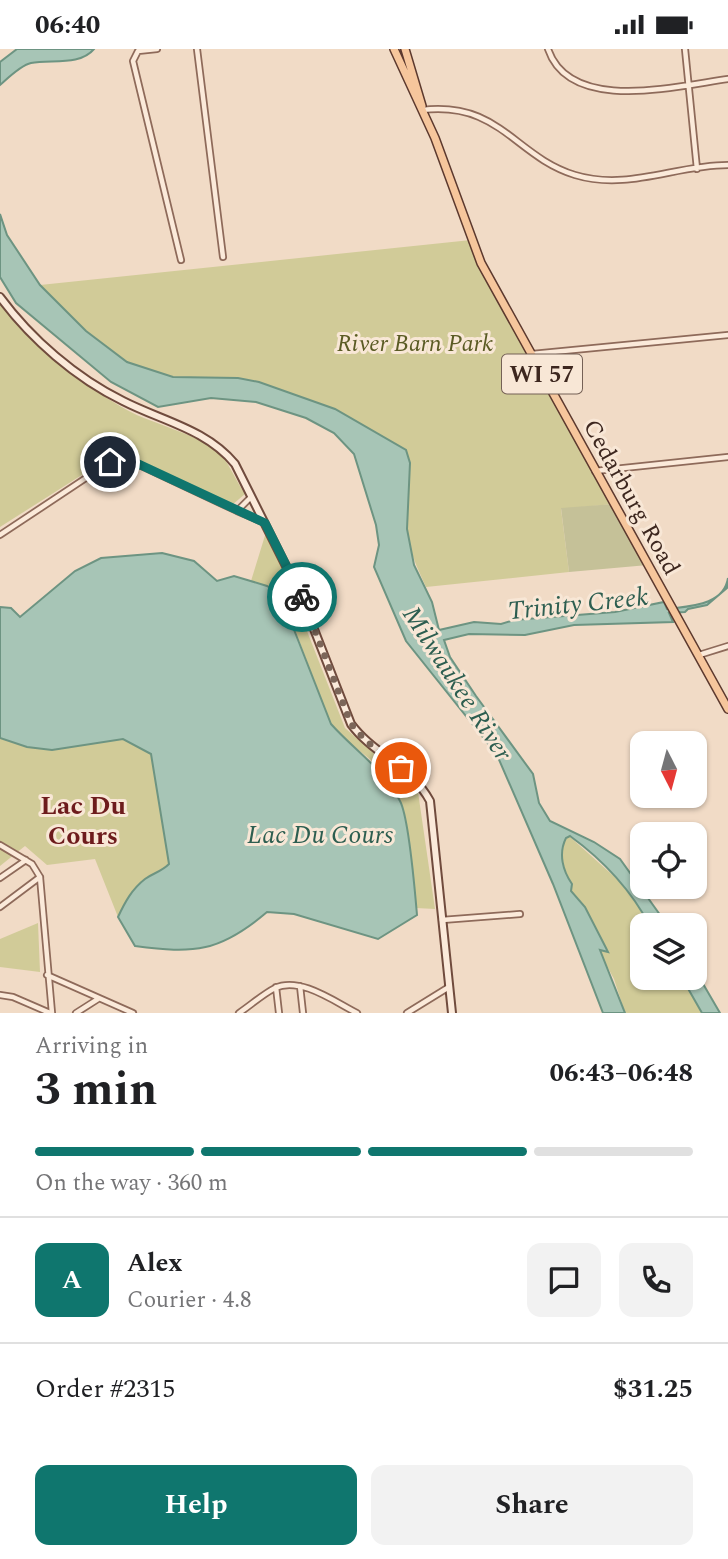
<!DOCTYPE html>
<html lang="en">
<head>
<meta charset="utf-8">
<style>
  :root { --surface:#fff; --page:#f2f2f2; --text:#202124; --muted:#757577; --line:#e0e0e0; --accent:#0f766e }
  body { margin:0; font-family:Spectral,serif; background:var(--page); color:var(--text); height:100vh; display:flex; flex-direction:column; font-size:26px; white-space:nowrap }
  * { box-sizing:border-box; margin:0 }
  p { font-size:23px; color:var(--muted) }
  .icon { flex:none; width:38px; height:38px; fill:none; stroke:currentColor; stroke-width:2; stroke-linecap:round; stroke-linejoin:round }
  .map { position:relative; height:964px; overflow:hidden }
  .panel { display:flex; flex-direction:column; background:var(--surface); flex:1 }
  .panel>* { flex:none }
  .needle { width:46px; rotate:174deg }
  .buttons { position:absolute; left:630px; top:682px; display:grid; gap:14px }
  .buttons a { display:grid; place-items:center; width:77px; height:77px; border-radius:14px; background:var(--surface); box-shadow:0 2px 5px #0004; font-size:35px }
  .pin { position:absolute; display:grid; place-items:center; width:60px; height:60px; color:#fff; margin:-30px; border:4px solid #fff; border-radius:50%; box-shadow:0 2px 7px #0007 }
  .courier { position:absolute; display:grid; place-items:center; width:70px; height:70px; margin:-35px; border:5px solid #0f766e; border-radius:50%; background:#fff; color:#222; box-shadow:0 2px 9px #0007 }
  .overview em { font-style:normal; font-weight:700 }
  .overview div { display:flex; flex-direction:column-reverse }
  .overview { display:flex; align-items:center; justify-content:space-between; height:119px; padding:0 35px }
  h1 { font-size:46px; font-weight:700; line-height:52px }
  .bar { display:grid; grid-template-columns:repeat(4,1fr); gap:10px 7px; align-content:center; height:84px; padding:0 35px }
  .bar i { height:9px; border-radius:5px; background:var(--line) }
  .bar .selected { background:var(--accent) }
  .bar p { grid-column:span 4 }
  .line { display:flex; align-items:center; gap:18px; padding:0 35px; border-top:2px solid var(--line) }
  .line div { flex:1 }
  .round { display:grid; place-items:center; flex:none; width:74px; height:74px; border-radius:14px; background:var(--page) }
  .primary-button { display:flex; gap:14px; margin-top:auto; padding:14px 35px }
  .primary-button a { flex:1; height:80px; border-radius:14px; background:var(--accent); color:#fff; font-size:28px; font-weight:700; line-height:80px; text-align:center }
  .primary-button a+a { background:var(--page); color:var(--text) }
  .status { display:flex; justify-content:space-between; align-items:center; height:49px; padding:0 35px; background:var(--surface); direction:ltr }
  .status svg { height:19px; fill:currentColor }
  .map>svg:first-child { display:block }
  .green { fill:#d1cb98 }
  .cemetery { fill:#c5c198 }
  .water { fill:#a7c5b6; stroke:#6d9482; stroke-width:2 }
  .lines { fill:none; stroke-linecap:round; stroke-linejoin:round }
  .street-casing { stroke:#8e6a5a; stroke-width:8 }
  .secondary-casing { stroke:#704b3d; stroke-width:10 }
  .primary-casing { stroke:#5c392e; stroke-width:10 }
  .street { stroke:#fbeada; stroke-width:4.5 }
  .secondary { stroke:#fbeada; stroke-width:6 }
  .primary { stroke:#f6c69c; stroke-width:7 }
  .done { stroke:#7c6659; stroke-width:7; stroke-dasharray:0 12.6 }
  .route { stroke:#0f766e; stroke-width:9 }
  .labels { text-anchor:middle; stroke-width:6; stroke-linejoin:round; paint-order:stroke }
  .shield { fill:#f8e7d6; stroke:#756156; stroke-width:2 }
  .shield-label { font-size:23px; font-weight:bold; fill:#3d271f }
  .park-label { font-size:24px; font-style:italic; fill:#5a5b24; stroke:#f8e7d6 }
  .street-label { font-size:24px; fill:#3d271f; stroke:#f8e7d6 }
  .water-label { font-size:26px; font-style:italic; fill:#2d5e50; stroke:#f8e7d6 }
  .neighbourhood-label { font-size:26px; font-weight:bold; fill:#6d1b1c; stroke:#f8e7d6 }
</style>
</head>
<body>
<div class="status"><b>06:40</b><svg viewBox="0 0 49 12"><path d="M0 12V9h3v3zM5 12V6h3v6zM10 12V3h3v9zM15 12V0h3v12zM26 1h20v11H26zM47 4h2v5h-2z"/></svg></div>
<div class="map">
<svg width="728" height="964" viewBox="0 0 728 964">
  <rect width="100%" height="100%" fill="#f1dbc6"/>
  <path class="green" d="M471,191L613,455L561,460L569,523L426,538C417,518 409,502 407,480C405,453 414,428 406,401L335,360L259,333L238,329L173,328L127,313L86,282L40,236Z
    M0,254C35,299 78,333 127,361C151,375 207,387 223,408C231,419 237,433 245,445L232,456L118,403L0,478Z
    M267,480L345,679L418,743L435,860L416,859L401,753L371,711L341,687L331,675L286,557L251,532Z
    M0,689L27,698L123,690L151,705L169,815C161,823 153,824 145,830C131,841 125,853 118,868L95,810L47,816L25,797L0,817Z
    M569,787L628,840L650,877H642V929H682L702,964H625L614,930L601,906L599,884L579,850L571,842L572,835C563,822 556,800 569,787Z
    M38,874L40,923L0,918V890Z"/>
  <path class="cemetery" d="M613,455L648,516L569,523L561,459Z"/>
  <path class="water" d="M17,0H94C80,17 51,10 31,14C21,16 8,29 0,36V13Z
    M0,165L7,186L40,236L86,282L127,313L173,328L238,329L259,333L335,360L406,401L410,414L407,480L414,516L432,553L439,581L474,573L501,575L514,571L615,563L664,553L667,560C688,557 724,557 728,529L727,539L707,556L688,560L685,563L669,564L673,573L574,576L525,586L469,585L444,591L450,608L476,647L533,725L539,754L550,772L594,793L620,810L668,877H650C631,841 603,811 570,787L566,789C558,805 563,822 572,835L571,842L585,858L605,897L608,903L600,901L625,964H603L553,835L497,706L406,592L374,518L379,496L376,476L354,405L334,384L306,369L256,353L211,349L158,358L111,333L16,254L0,228Z
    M162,504L194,512L217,532L234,527L267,537L280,545L331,675C354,701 384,720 400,752C409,769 415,843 417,866L378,890L294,865L267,863C220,903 194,905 135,897L118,868C125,853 132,840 145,830C153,824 161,823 169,815L151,705L123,690L52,701L27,698L0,689V558L11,559L20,568L75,522L101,509Z
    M695,921L720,964H702L682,929H695Z"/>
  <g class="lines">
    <defs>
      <path id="street" d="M157,0L138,2L133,12L181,211
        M197,0L223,208
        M548,0C570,65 677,37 728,30
        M685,0L697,120
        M422,61C500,52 514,107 575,126C628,142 675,116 728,116
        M532,305L728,286
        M595,422L728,408
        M237,462L265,474
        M0,486L110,413L122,408L237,462L251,448
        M699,606L728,597
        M0,796L32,815L40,828L52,964
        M0,829L26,811
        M0,858L40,828
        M442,871L520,865
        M47,926L133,964
        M300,937L303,964
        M276,938L279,964
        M0,946L13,948L50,964
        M76,964L98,950
        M239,964C251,956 263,945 275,939C300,927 335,953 357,964
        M407,964L449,938"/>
      <path id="secondary" d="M0,248C31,290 76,329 123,352C162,372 206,380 235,415L301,547L351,675C373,705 412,718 430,752L452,964"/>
      <path id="primary" d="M394,0L435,89L481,214L728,660
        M405,0L422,57"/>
    </defs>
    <use href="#street" class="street-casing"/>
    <use href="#secondary" class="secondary-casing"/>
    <use href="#primary" class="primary-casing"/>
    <use href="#street" class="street"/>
    <use href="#secondary" class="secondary"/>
    <use href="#primary" class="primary"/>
  </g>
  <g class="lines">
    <path class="done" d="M302,548L351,675L365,691L401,719"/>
    <path class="route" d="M110,413L122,408L130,411L265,474L302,548"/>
  </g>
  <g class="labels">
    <rect class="shield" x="502" y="305.5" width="80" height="39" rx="5"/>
    <g class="shield-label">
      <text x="542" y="333">WI 57</text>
    </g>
    <g class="park-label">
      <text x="415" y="302">River Barn Park</text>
    </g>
    <g class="street-label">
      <text transform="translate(632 448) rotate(61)" y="8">Cedarburg Road</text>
    </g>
    <g class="water-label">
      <text transform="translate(578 554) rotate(-6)" y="9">Trinity Creek</text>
      <text transform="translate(458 634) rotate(57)" y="9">Milwaukee River</text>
      <text x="320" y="794">Lac Du Cours</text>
    </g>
    <g class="neighbourhood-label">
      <text x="83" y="765">Lac Du<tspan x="83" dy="30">Cours</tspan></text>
    </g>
  </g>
</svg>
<div class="buttons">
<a><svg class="needle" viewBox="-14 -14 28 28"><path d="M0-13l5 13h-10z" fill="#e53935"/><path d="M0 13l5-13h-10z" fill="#757577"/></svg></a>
<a><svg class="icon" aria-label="locate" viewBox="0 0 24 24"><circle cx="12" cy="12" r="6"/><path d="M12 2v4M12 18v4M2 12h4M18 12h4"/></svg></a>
<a><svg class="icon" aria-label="layers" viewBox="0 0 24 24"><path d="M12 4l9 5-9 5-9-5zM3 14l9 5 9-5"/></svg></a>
</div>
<div class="pin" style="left:401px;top:719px;background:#ea580c"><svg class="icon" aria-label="bag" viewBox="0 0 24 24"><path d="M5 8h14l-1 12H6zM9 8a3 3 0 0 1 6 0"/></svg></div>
<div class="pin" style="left:110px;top:413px;background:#1f2937"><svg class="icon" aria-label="home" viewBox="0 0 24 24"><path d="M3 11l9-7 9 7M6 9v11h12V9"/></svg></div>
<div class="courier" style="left:302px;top:548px"><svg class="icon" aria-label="bike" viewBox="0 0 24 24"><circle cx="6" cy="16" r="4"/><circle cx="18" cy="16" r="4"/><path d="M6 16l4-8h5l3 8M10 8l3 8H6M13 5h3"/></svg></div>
</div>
<section class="panel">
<div class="overview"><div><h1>3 min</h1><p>Arriving in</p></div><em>06:43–06:48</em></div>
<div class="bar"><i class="selected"></i><i class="selected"></i><i class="selected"></i><i></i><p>On the way · 360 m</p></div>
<div class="line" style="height:126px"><b class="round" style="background:var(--accent);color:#fff">A</b><div><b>Alex</b><p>Courier · 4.8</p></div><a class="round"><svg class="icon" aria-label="chat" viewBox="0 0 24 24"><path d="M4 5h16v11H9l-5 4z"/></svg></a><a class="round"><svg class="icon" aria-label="phone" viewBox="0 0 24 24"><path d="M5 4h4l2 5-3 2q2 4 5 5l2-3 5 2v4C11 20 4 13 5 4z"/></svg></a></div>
<div class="line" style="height:91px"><div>Order #2315</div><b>$31.25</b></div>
<div class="primary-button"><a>Help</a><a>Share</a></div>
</section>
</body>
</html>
